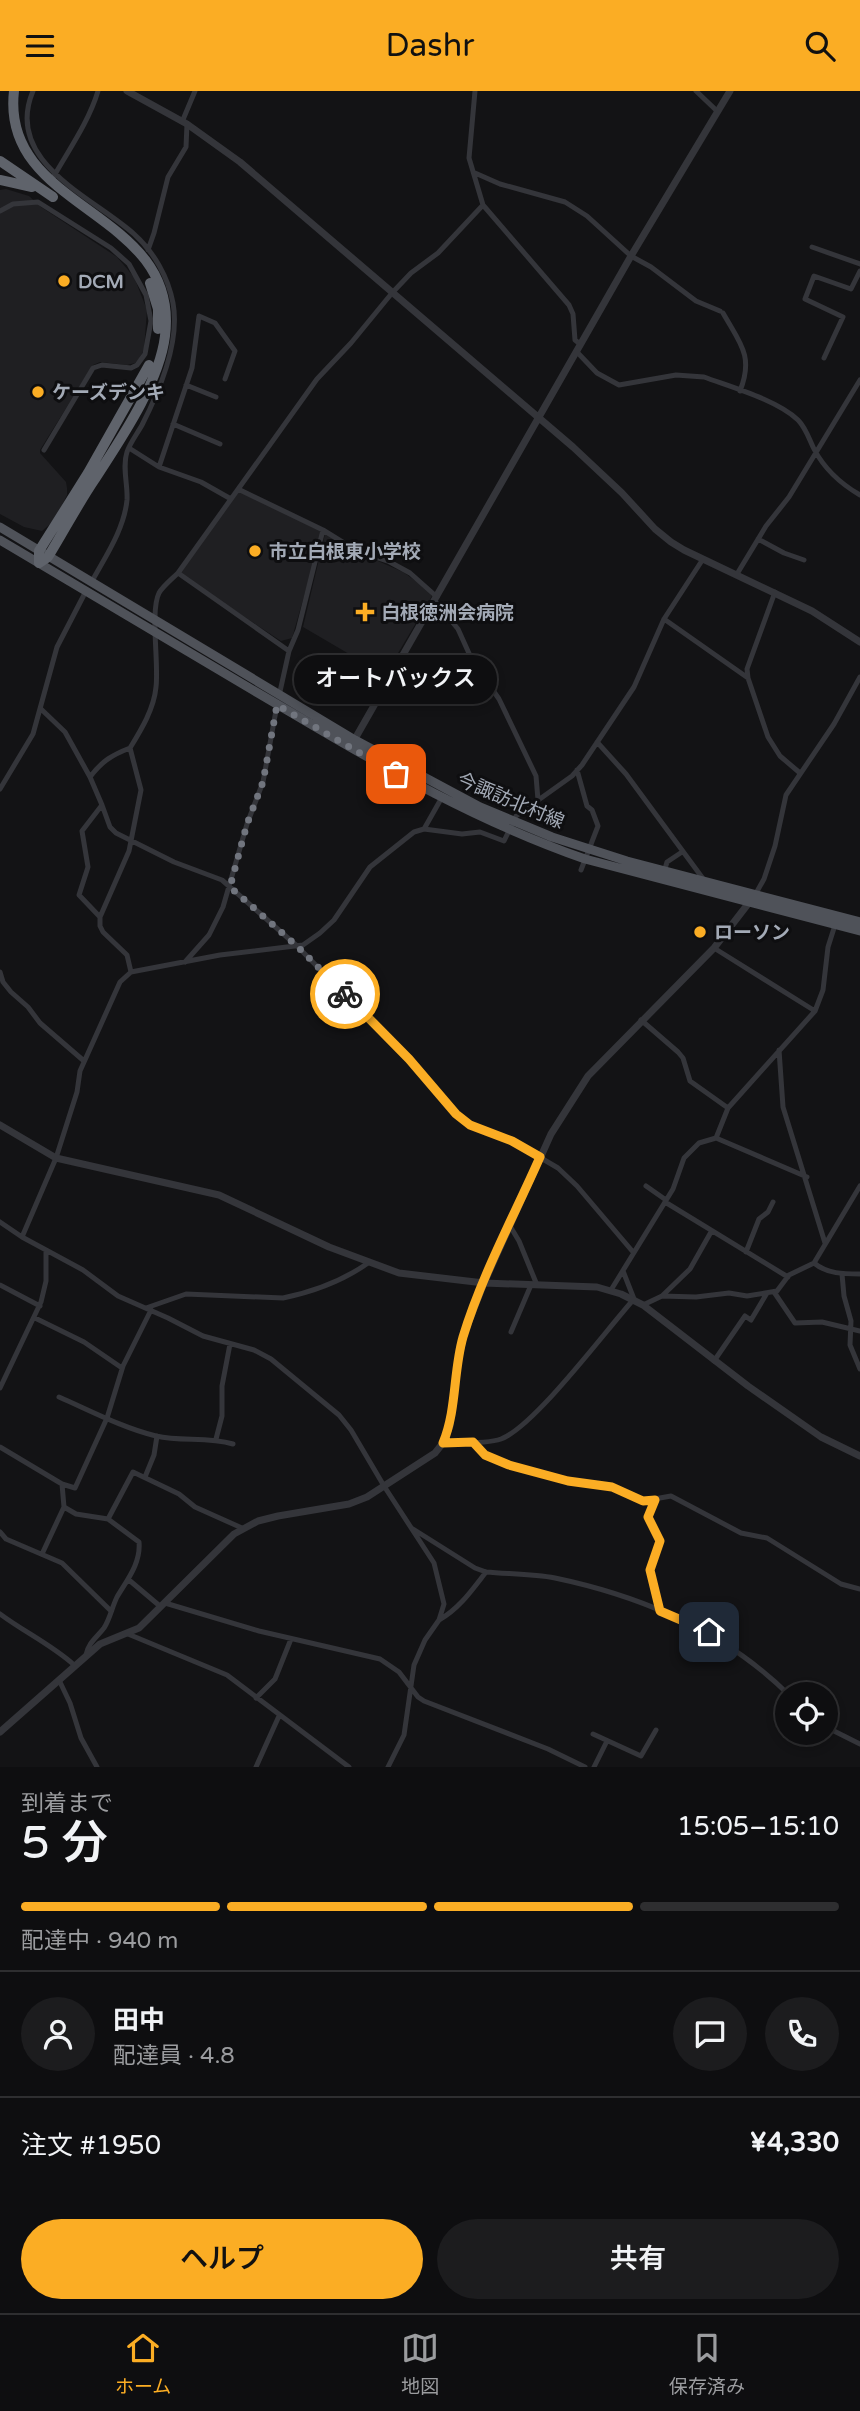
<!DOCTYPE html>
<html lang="ja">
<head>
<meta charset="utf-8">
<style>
  :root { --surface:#0e0e10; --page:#1c1c1e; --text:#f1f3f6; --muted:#9b9c9f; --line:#2e2e30; --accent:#fbad24 }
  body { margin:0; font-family:"Varela Round","Noto Sans JP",sans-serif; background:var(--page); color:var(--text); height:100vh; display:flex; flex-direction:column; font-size:26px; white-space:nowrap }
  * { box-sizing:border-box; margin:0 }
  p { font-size:23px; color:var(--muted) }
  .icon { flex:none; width:38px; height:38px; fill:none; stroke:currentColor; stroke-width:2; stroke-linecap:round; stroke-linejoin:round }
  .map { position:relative; height:1676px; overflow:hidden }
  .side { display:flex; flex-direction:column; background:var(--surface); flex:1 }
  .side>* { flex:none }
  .tools { position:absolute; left:775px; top:1591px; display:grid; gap:14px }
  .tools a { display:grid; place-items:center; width:63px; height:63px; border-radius:50%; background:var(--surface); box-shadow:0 4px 10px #0003,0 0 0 2px var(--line); font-size:35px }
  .pin { position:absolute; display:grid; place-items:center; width:60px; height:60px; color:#fff; margin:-30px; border-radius:14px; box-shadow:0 4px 10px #0006 }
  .courier { position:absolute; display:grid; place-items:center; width:70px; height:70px; margin:-35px; border:5px solid #fbad24; border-radius:50%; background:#fff; color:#222; box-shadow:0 2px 9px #0007 }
  .bubble { position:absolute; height:49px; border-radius:24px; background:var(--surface); box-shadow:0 4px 10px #0003,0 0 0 2px var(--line); font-size:23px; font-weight:600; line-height:49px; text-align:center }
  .summary em { font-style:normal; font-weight:600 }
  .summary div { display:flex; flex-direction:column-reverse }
  .summary { display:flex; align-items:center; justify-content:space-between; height:119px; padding:0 21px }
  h1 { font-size:46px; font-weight:600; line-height:52px }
  .bar { display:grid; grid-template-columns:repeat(4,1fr); gap:10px 7px; align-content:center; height:84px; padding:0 21px }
  .bar i { height:9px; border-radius:5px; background:var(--line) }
  .bar .active { background:var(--accent) }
  .bar p { grid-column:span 4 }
  .line { display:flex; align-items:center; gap:18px; padding:0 21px; border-top:2px solid var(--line) }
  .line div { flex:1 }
  .round { display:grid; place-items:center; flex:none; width:74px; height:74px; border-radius:37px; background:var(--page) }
  .button { display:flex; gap:14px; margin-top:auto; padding:14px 21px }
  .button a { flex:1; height:80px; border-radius:42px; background:var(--accent); color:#111; font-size:28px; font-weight:600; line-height:80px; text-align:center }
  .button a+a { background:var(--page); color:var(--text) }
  header { display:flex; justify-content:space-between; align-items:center; height:91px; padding:0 21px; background:var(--accent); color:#111; font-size:32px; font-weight:600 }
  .menu { display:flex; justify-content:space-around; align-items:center; height:98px; border-top:2px solid var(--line); background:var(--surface); font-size:19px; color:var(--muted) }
  .menu a { display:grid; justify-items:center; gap:4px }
  .menu .active { color:var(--accent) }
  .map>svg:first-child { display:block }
  .built { fill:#1f1f22 }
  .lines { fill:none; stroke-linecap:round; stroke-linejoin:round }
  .minor { stroke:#34353a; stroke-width:5 }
  .tertiary { stroke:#34353a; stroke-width:7 }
  .primary { stroke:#4f5259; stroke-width:9 }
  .motorway { stroke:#5f636b; stroke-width:10 }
  .done { stroke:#71757e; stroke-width:7; stroke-dasharray:0 12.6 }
  .route { stroke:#fbad24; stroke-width:9 }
  .poi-dot { fill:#fbad24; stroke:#0e0e10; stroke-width:2.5 }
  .labels { text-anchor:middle; stroke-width:6; stroke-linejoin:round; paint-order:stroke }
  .poi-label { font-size:19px; font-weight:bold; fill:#a3aab6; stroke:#0e0e10; text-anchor:start }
  .street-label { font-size:19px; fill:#a3aab6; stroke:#0e0e10 }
</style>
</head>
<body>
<header><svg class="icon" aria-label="menu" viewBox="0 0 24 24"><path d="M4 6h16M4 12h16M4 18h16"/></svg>Dashr<svg class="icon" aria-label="search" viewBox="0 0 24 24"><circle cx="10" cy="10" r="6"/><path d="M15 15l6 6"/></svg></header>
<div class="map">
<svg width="860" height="1676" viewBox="0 0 860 1676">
  <rect width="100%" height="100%" fill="#131315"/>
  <path class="built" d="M6,98L29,105L41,116L117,166L134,186L147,219L144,258L140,267L135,272L127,274L100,271L93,274L40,359V362L66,391L67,397V404L55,429L42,440L24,436L0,423V99Z
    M238,398L323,439L292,547L281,550L178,482Z
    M325,443L346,456L403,481L426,497L432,505L385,584L303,536Z"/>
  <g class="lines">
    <path class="minor" d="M33,0C3,71 93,106 134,143C154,161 168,186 173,212C180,250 160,299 142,334C137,343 130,352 127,361C122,376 128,394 127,409C124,439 105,466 91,492
      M475,0L469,67L483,114L569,214L573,223L575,249L580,253
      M696,0L717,20
      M182,31L195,0
      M475,82L500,93L565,111L587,125L631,165L651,176L696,210L720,220
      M54,85C70,57 89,30 98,0
      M0,120L13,113L38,111L111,157L129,173L146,204L151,230L145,263L137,274L131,277L102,274L93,277L44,359
      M812,156L860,173
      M148,159L154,142L168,86L186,56L187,33
      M723,222C740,252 754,265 740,300
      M576,260L597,282L619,294L676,284L704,286C731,296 777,309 798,329C806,337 809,348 814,358C824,377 841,393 860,404
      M824,267L843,226L805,208L814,185L851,198L860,180
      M186,294L216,306
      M173,333L220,353
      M129,357L159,376L201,391L231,408
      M159,376L192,277L199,225L215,232L235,260L225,288
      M238,398L323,439L357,460L388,470L410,482L437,506
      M758,448L784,462L804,469
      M178,482L289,560
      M737,483L766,435L789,406L860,289
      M775,501L747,578L748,587L768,646L780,665L800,682
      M435,510L458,538L472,569L499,608L536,685L538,709
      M664,528L748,587
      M279,605L289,560L298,539L323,439
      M41,618L65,641L90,686L102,714L82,740L88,776L79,804L100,826
      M597,651L626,683L704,789
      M577,679L587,715L592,719L598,735L581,779
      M90,686C102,670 112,664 130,657
      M0,698L33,643L57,556L86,500
      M102,714L110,736L116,742L174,771L222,789L297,855L409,969L456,1023L470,1034L512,1050L558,1077L577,1095L633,1161
      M424,738L441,708
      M664,781L667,771L682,761
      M755,804L764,788L775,755L786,704L834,633L860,586
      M714,857L815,920
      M185,871L209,844L223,816L247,733L263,691L277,614
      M0,881L3,891L11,901L28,916L40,932L84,970
      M131,881L127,864L103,841L100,835V826L129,760L141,699L130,657C141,639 154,618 156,596C159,573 150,520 159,502C163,495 172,488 178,482L317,288L351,252L392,202L411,182L438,162L483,114
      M641,929L678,961L683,967L690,990L728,1017
      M779,959L783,1016L825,1152
      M716,1047L728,1017L815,920L823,899L828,856L835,834
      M646,1095L666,1109
      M665,1111L788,1186
      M0,1131L22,1146L83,1179L118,1205L168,1227L203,1245L254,1259L271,1268L339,1324L351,1339L384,1395L434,1472L444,1513L439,1529L425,1549L414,1574L404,1644L388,1676
      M510,1135L519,1150L537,1194
      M22,1146L56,1067L77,1001L80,980L120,891L131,881L220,864L303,854L320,842L334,829L370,776L414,741L424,738L462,743L480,741L504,750L516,725L572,685L582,674L634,596L664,528L703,468
      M746,1161L759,1128L768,1121L773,1111
      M814,1172C827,1183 844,1183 860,1183
      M842,1183L844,1205L851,1230L850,1254L860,1278
      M0,1194L40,1215
      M611,1199L673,1098L684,1067L699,1052L716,1047L807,1086
      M774,1201L795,1232L822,1231L860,1240
      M662,1205L690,1178L711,1141
      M643,1214L662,1205L696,1206L729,1202L747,1205L777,1200L789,1184L814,1172L860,1095
      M146,1217L186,1203L283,1207C312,1201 344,1189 368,1172
      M35,1227L84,1251L122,1277
      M511,1241L531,1194
      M714,1270L745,1225L751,1229L767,1202
      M0,1297L41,1211L46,1190V1159
      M59,1306C91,1320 123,1337 156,1345C182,1351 207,1345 233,1353
      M216,1348L222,1325V1295L230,1253
      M473,1351L485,1364L541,1383L587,1394L612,1396L643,1410L671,1405L741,1442L767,1447L841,1493L860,1498
      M443,1352C458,1352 487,1353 501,1348C535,1335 606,1239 634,1208L623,1180
      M0,1356L62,1393L64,1416L76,1423L108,1428L139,1451C141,1472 127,1489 117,1506C112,1516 110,1528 104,1537C97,1546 88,1552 86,1564
      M145,1386L154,1364L157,1345
      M62,1393L75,1397L107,1327L123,1275L151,1219
      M655,1409L648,1426L660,1450L651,1479L660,1520
      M108,1428L133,1381L179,1403L195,1416L242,1437
      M413,1438L475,1477L486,1481C508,1483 533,1483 555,1487C641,1505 725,1541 788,1603
      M0,1441L6,1448L62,1472L111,1520
      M42,1463L64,1416
      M129,1489L161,1516
      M165,1512L259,1540L380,1568L399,1581L418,1606L424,1610L548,1658L585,1676
      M0,1523C24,1541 52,1554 74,1574
      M439,1529C459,1518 472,1499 486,1481
      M128,1543L227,1584L349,1676
      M59,1589L70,1612L81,1647L97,1676
      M256,1607L275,1588L291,1548
      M826,1636L860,1653
      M593,1643L641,1665L656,1639
      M256,1676L279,1625
      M594,1676L607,1650"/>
    <path class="tertiary" d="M127,0L187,33L240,71L573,356L622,402L655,438L671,451L684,459L812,520L860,551
      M352,653L631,165L730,0
      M0,1034L56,1067L219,1104L329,1156L399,1182L484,1192L597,1196L621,1203L643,1214L748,1295L821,1346L860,1365
      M0,1641L100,1553L139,1537L234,1443L258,1430L278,1425L349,1413L367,1406L435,1362L443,1352L450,1335L457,1275L464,1243L484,1192L551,1043L588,985L714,857L751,809"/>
    <path class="primary" d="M0,436L355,649L480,716L552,746L627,770L860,831
      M0,449C97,506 194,565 292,622C388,679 479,731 585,768L860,840"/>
    <path class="motorway" d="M14,0C0,121 181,118 165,245C159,293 120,349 95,388C78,413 64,440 48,466L39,472
      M0,70L53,106
      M0,89L32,96
      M150,192L158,218V238
      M39,472V460L88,382L149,274"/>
  </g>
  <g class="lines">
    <path class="done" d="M345,903L297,855L230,796L247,733L263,691L277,614L396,683"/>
    <path class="route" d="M345,903L409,968L456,1023L470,1034L512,1050L540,1066C514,1125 482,1184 463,1246C453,1281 457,1318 443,1352L473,1351L485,1364L509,1374L568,1390L612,1396L643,1410L655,1409L648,1426L660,1450L650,1479L660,1520L709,1541"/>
  </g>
  <g class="poi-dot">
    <circle cx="64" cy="190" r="7"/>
    <circle cx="38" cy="301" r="7"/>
    <circle cx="255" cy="460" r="7"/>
    <path d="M361.5 510.5h7v7h7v7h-7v7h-7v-7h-7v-7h7z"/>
    <circle cx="700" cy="841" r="7"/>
  </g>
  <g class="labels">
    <g class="poi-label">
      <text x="78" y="197">DCM</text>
      <text x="52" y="308">ケーズデンキ</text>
      <text x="269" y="467">市立白根東小学校</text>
      <text x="381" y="528">白根徳洲会病院</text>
      <text x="714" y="848">ローソン</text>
    </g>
    <g class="street-label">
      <text transform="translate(511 709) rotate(23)" y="7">今諏訪北村線</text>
    </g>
  </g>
</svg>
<div class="tools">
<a><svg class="icon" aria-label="locate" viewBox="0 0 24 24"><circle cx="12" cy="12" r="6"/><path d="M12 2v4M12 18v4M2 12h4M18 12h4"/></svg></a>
</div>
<div class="pin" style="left:396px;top:683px;background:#ea580c"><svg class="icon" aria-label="bag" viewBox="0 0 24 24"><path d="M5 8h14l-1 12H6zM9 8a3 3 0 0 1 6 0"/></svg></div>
<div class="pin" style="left:709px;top:1541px;background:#1f2937"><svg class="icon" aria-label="home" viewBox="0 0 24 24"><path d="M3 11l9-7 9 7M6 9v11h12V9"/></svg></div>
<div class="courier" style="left:345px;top:903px"><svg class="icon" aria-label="bike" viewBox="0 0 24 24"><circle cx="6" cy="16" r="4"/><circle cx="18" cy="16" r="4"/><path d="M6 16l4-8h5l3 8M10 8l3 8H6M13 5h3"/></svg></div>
<div class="bubble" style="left:294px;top:564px;width:203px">オートバックス</div>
</div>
<section class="side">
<div class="summary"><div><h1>5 分</h1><p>到着まで</p></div><em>15:05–15:10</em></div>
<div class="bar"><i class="active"></i><i class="active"></i><i class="active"></i><i></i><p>配達中 · 940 m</p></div>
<div class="line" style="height:126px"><a class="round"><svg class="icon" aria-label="person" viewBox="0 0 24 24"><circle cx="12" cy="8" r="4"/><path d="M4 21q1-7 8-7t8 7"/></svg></a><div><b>田中</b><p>配達員 · 4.8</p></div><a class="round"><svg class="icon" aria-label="chat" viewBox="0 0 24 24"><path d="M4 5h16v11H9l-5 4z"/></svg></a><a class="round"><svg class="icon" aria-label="phone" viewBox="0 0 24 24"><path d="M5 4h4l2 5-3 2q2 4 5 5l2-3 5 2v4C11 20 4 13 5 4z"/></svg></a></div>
<div class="line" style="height:91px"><div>注文 #1950</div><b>¥4,330</b></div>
<div class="button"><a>ヘルプ</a><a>共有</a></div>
</section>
<nav class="menu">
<a class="active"><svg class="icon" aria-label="home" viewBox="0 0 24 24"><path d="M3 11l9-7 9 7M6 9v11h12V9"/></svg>ホーム</a>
<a><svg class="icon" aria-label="map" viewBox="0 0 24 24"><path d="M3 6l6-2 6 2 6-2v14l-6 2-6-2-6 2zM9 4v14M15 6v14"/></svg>地図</a>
<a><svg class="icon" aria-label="saved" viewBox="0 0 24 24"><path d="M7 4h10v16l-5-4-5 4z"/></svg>保存済み</a>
</nav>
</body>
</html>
